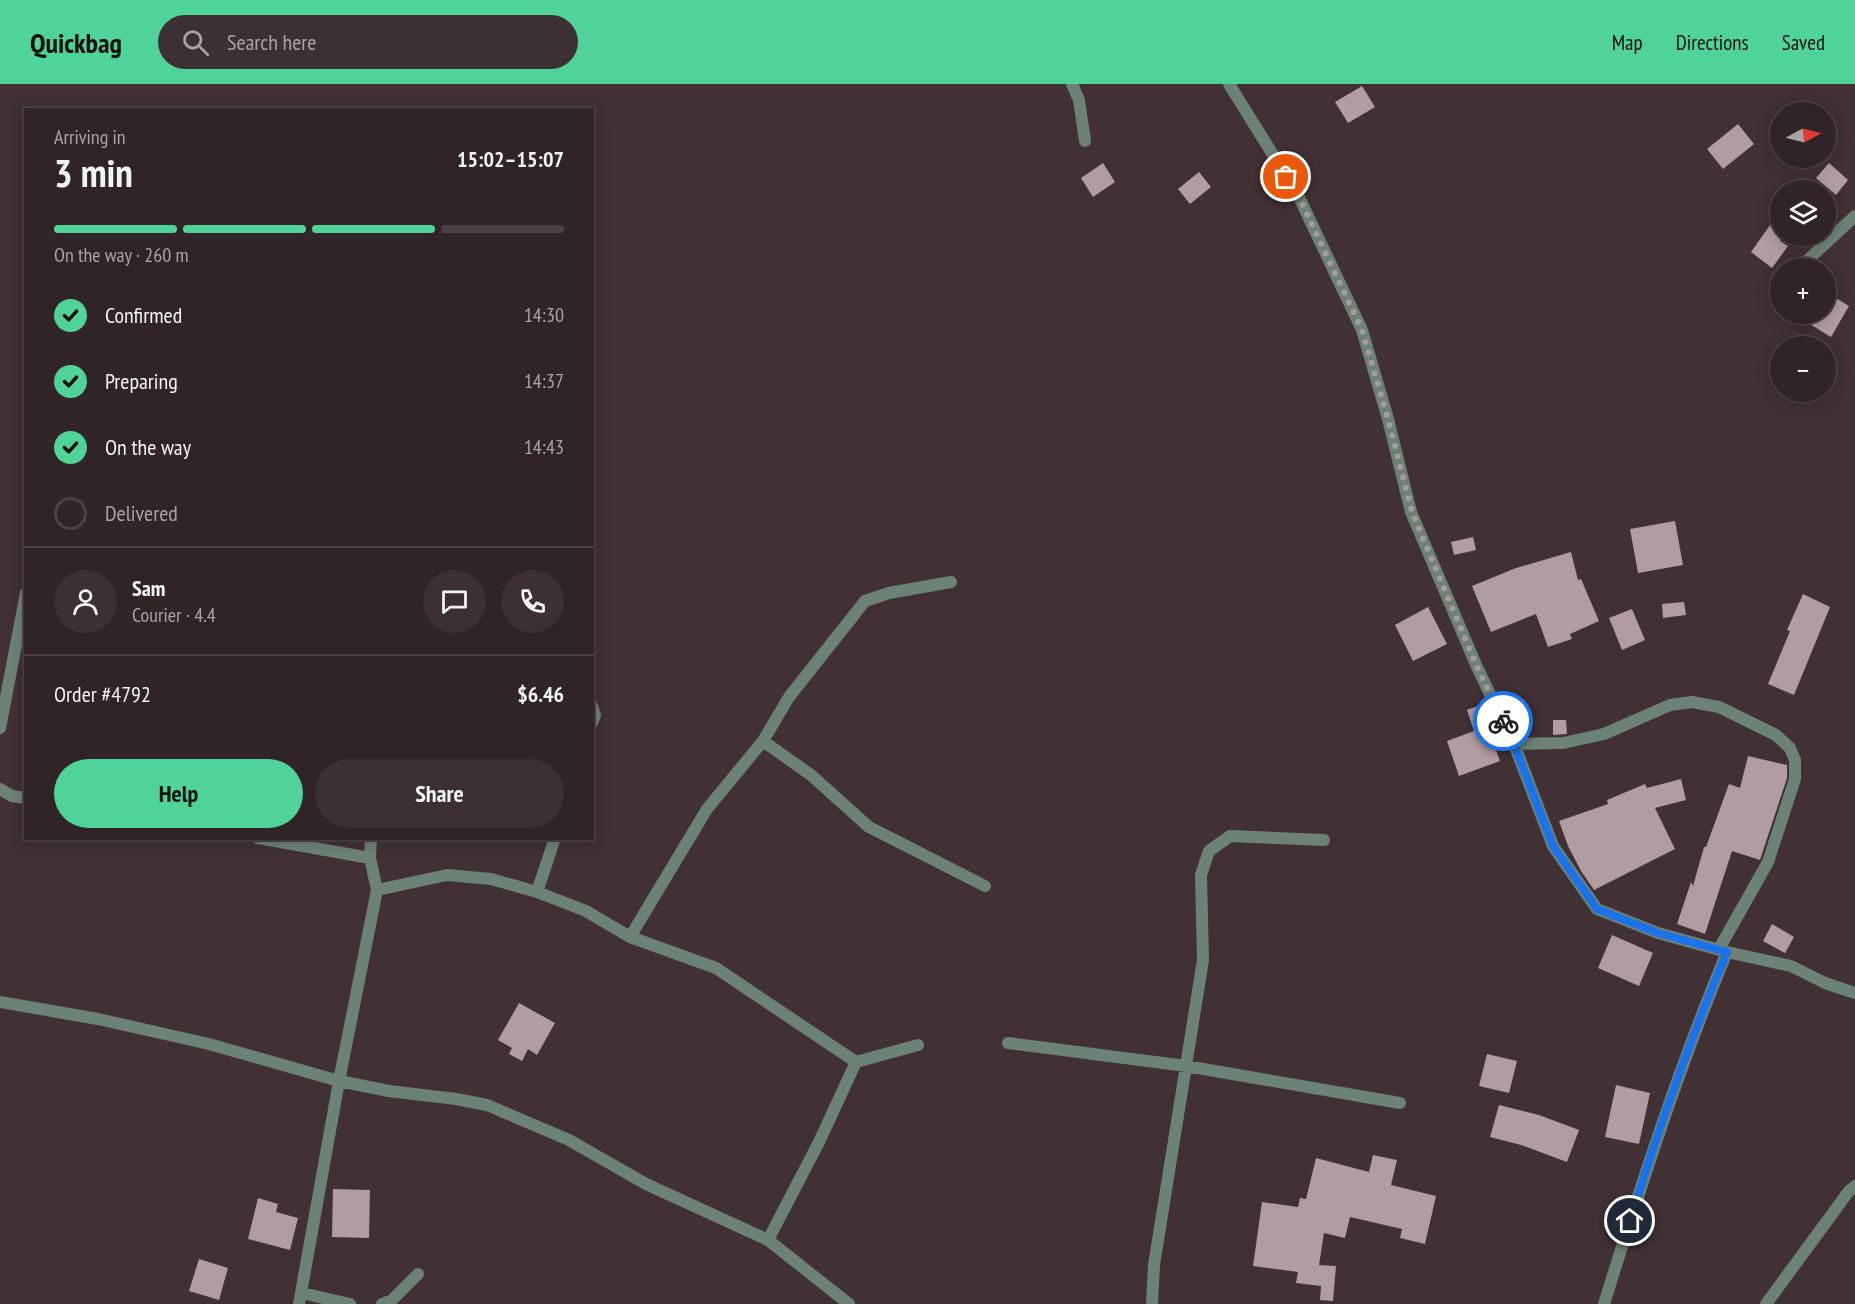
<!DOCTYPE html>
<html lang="en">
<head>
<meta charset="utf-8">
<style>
  :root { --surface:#312427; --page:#3d3033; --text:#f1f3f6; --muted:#a8a4a7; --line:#4c4144; --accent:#50d398 }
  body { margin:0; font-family:"PT Sans Narrow",sans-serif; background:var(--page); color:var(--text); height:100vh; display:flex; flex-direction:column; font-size:22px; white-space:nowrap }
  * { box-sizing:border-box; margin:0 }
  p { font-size:20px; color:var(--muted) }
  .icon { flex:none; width:33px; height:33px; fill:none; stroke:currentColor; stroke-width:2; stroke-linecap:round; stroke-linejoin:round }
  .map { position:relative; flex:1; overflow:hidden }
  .drawer { position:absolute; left:24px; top:24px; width:570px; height:732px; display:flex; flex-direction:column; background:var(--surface); border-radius:0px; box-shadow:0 3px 15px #0003,0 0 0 2px var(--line) }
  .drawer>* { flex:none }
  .needle { width:39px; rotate:83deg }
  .fabs { position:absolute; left:1770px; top:18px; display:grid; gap:12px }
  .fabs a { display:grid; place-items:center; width:66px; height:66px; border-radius:50%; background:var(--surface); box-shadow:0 3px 15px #0003,0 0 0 2px var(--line); font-size:30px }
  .pin { position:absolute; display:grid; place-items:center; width:51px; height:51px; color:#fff; margin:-26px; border:3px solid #fff; border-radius:50%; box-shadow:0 2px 6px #0007 }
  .courier { position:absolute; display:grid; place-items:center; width:60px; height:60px; margin:-30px; border:4px solid #1a73e8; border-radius:50%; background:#fff; color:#222; box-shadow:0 2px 8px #0007 }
  .headline em { font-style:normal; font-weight:800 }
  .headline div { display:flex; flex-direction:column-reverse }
  .headline { display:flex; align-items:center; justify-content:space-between; height:102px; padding:0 30px }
  h1 { font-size:39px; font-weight:800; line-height:45px }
  .bar { display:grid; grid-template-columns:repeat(4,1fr); gap:9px 6px; align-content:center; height:72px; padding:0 30px }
  .bar i { height:8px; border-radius:4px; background:var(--line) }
  .bar .active { background:var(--accent) }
  .bar p { grid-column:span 4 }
  .line { display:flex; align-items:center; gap:15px; padding:0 30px; border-top:2px solid var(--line) }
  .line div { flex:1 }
  .round { display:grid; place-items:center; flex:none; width:63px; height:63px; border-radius:32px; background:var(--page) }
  ol { padding:0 30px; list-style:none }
  li { display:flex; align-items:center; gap:18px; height:66px }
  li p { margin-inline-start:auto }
  li .icon { padding:6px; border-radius:50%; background:var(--accent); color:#111; stroke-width:4 }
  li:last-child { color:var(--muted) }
  li i { width:33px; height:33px; border:3px solid var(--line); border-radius:50% }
  .primary-button { display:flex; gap:12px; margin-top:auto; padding:12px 30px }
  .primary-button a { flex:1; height:69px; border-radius:36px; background:var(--accent); color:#111; font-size:24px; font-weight:800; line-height:69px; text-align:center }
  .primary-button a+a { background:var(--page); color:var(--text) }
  header { display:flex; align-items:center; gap:36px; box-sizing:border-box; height:84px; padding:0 30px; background:var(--accent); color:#111 }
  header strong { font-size:28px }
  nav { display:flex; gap:33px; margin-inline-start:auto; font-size:21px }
  .search { width:420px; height:54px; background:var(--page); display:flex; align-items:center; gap:15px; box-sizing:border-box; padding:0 21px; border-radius:33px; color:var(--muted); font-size:22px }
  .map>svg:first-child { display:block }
  .building { fill:#b19ca1 }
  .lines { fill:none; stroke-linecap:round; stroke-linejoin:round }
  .minor { stroke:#6d8276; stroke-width:12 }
  .done { stroke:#a89b9f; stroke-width:6; stroke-dasharray:0 10.8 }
  .route { stroke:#1a73e8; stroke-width:8 }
</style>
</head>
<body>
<header>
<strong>Quickbag</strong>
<div class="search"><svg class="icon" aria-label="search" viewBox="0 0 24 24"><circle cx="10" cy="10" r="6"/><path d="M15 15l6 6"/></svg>Search here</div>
<nav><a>Map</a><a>Directions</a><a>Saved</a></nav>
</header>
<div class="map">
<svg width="1855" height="1220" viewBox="0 0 1855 1220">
  <rect width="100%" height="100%" fill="#413034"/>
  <path class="building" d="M1362,2L1375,23L1348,39L1335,18Z
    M1738,40L1754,60L1723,85L1707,65Z
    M1103,79L1115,98L1093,113L1081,94Z
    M1829,79L1848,96L1836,111L1816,94Z
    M1199,88L1211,103L1190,120L1178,105Z
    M1780,127V157L1788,162L1772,184L1751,168Z
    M1826,208L1849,222L1831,253L1793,230H1826Z
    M1675,437L1683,481L1638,489L1630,445Z
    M1473,453L1476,466L1454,471L1451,458Z
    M1571,468L1578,496L1581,495L1599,537L1570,550L1572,555L1548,563L1536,530L1491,548L1472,502L1516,484Z
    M1803,510L1830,523L1794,611L1768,600L1790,547L1787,546Z
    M1684,518L1686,531L1663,534L1662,520Z
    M1428,523L1447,560L1413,577L1395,541Z
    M1632,525L1645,556L1622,566L1609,534Z
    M1483,620L1489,638L1486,639L1500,677L1459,692L1447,657L1474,647L1467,626Z
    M1553,636H1566L1567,650L1553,651Z
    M1748,672L1787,681V694L1760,776L1732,767L1705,850L1677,840L1691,798L1693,802L1704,763H1706L1729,700L1740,704Z
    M1681,695L1686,716L1655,724L1675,765L1594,806L1581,787L1568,762L1559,737L1608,720L1607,716L1645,700L1647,704Z
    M1772,840L1794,853L1785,869L1763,857Z
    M1612,851L1653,869L1639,902L1598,884Z
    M519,919L555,939L537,971L528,965L522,977L509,970L512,964L498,956Z
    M1487,970L1517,977L1509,1009L1479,1002Z
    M1616,1001L1650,1009L1639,1060L1605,1053Z
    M1499,1021L1539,1031L1579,1046L1567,1078L1521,1061L1490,1053Z
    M1373,1071L1397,1076L1391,1101L1436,1112L1425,1160L1400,1154L1402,1145L1350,1133L1345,1154L1324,1149L1319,1181L1336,1182L1333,1217L1320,1216L1321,1202L1296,1199L1298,1188L1253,1182L1262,1118L1298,1123L1300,1114L1306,1115L1316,1074L1369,1088Z
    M333,1105L370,1106L369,1154L332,1153Z
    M258,1114L278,1120L276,1128L298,1134L290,1166L248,1155Z
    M199,1175L228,1184L219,1216L189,1207Z"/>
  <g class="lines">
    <path class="minor" d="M1072,0L1079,16L1085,57
      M1229,0L1298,111L1362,246L1388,335L1411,428L1477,583L1514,660L1553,762L1597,825L1658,849L1727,868
      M1799,184L1855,132
      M592,622L595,631L592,639
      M0,644L26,509
      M763,657L811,691L869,743L985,802
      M1514,660L1563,659L1604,650L1670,621L1692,618L1719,623L1776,651L1790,664L1795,676V695L1768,778L1719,865
      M0,705L12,712L26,714
      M258,754L370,774L377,806L339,997L389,1007L456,1015L487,1021L569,1056L646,1100L768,1156L849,1220
      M370,774L371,754
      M377,806L447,791L491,795L537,808L586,827L630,853L716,884L856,978L918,961
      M537,808L555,754
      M630,853L707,725L763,657L789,613L865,517L889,509L951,498
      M0,918L98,935L209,960L339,997L299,1220
      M1008,959L1186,982L1400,1019
      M768,1156L819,1058L856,978
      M302,1209L350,1220
      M382,1220L391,1217L418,1190
      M1152,1220L1154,1181L1203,876L1201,791L1209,767L1230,752L1324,756
      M1604,1220C1641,1101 1679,983 1727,868L1791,882L1825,899L1855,909
      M1766,1220L1849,1107L1855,1102"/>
  </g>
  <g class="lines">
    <path class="done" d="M1286,93L1298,111L1362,246L1388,335L1412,428L1477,583L1503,637"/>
    <path class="route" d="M1503,637L1514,660L1553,762L1597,825L1658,849L1727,868C1690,956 1658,1046 1630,1137"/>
  </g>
</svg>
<div class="fabs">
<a><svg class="needle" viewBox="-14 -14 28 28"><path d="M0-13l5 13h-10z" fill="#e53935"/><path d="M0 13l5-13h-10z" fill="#a8a4a7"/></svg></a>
<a><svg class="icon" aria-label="layers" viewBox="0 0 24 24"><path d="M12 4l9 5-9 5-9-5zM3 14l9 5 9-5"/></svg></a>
<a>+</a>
<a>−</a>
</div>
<div class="pin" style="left:1286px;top:93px;background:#ea580c"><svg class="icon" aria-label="bag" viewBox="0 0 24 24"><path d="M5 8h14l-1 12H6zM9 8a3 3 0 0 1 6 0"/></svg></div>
<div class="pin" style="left:1630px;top:1137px;background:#1f2937"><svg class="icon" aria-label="home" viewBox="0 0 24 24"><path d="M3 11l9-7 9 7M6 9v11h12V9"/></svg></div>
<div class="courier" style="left:1503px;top:637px"><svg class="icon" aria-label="bike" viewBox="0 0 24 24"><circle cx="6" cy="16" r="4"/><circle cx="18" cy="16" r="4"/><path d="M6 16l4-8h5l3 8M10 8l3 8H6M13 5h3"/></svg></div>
<section class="drawer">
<div class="headline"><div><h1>3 min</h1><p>Arriving in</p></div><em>15:02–15:07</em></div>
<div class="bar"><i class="active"></i><i class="active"></i><i class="active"></i><i></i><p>On the way · 260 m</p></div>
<ol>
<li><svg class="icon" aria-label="check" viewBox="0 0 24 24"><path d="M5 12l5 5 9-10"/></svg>Confirmed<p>14:30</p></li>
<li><svg class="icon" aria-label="check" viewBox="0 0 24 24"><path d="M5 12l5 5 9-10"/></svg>Preparing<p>14:37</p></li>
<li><svg class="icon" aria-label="check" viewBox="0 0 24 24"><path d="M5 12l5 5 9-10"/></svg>On the way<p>14:43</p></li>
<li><i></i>Delivered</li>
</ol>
<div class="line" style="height:108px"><a class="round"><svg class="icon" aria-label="person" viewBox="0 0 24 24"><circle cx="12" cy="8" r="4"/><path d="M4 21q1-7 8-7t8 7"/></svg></a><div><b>Sam</b><p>Courier · 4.4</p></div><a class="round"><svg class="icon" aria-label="chat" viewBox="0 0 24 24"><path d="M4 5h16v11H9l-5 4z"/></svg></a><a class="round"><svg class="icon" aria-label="phone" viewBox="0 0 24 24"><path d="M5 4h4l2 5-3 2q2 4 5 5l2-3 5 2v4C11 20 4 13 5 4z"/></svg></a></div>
<div class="line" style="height:78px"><div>Order #4792</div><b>$6.46</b></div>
<div class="primary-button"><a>Help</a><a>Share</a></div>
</section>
</div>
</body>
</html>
